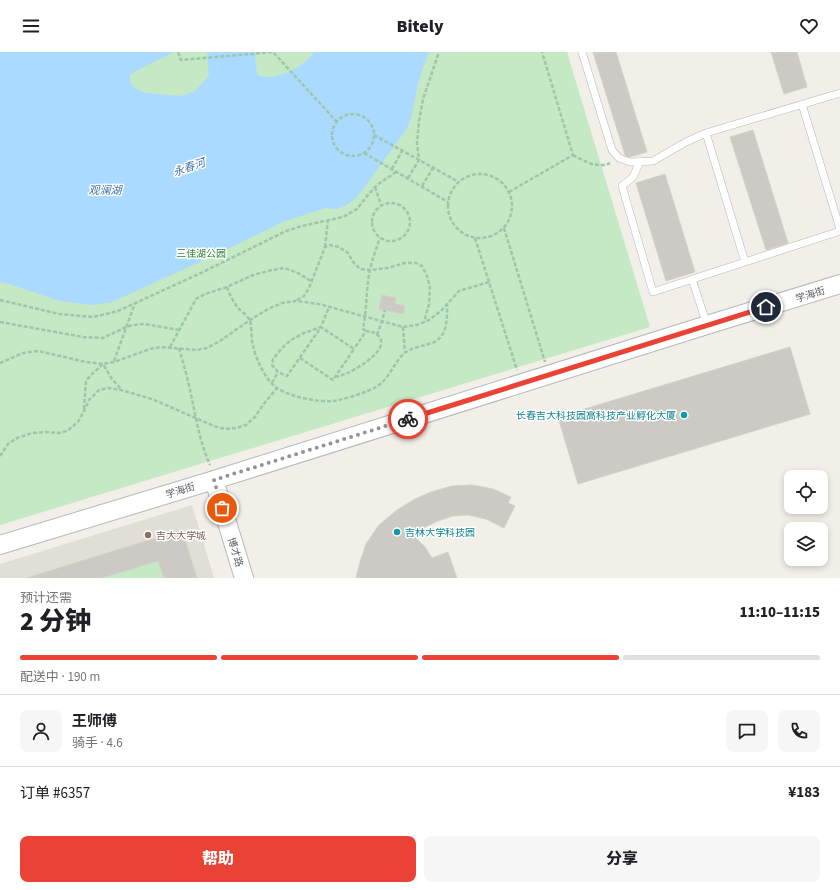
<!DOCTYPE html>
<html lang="zh">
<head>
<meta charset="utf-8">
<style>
  :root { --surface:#fff; --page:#f6f6f6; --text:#202124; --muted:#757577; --line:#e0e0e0; --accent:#ea4335 }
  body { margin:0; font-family:"Source Sans 3","Noto Sans SC",sans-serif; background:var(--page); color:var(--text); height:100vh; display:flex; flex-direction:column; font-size:15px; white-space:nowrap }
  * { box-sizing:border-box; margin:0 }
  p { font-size:13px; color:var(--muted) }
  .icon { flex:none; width:22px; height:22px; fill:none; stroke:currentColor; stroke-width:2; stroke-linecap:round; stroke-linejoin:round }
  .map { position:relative; height:526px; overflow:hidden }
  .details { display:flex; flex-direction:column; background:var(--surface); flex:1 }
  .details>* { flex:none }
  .fabs { position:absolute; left:784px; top:418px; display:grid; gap:8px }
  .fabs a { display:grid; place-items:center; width:44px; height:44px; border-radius:8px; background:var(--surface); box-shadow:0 2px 6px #0003; font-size:20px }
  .pin { position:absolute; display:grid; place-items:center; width:34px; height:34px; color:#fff; margin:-17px; border:2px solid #fff; border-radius:50%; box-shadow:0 1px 4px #0007 }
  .courier { position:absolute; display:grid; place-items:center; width:40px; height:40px; margin:-20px; border:3px solid #ea4335; border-radius:50%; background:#fff; color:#222; box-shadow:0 1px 5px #0007 }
  .overview em { font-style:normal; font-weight:800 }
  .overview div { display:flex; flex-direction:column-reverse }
  .overview { display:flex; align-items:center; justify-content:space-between; height:68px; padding:0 20px }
  h1 { font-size:26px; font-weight:800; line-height:30px }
  .bar { display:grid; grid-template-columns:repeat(4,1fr); gap:6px 4px; align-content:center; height:48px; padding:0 20px }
  .bar i { height:5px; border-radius:3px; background:var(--line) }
  .bar .selected { background:var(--accent) }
  .bar p { grid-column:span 4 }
  .line { display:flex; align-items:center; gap:10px; padding:0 20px; border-top:1px solid var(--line) }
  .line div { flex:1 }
  .round { display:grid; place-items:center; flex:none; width:42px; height:42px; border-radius:8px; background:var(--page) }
  .primary-button { display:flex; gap:8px; margin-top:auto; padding:8px 20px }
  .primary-button a { flex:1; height:46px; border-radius:8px; background:var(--accent); color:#fff; font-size:16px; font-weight:800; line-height:46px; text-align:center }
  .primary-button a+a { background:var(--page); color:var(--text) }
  header { display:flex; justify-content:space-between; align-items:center; height:52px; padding:0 20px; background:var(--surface); font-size:18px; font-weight:800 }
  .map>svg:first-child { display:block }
  .education { fill:#e1ded6 }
  .green { fill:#c5e8c5 }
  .water { fill:#aadaff }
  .building { fill:#cccac5; stroke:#d6d1c6 }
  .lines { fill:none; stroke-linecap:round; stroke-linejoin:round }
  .service-casing { stroke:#b5b8bc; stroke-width:8 }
  .tertiary-casing { stroke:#b5b8bc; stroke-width:20 }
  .path { stroke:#9cc7a9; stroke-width:2.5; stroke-dasharray:4 2; stroke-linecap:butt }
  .service { stroke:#fff; stroke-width:7 }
  .tertiary { stroke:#fff; stroke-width:18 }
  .done { stroke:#929495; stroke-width:4; stroke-dasharray:0 7.2 }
  .route { stroke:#ea4335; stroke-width:5 }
  .culture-dot { fill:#0f9aa8; stroke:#fff; stroke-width:1.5 }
  .education-dot { fill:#8d6e63; stroke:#fff; stroke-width:1.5 }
  .labels { text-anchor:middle; stroke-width:3; stroke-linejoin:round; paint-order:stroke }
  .park-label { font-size:10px; fill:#348238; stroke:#fff }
  .street-label { font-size:10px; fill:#5f6368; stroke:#fff }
  .culture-label { font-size:10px; fill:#0d838f; stroke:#fff; text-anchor:end }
  .education-label { font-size:10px; fill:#785e54; stroke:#fff; text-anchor:start }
  .water-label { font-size:11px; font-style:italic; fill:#4174aa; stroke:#fff }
</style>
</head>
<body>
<header><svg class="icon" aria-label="menu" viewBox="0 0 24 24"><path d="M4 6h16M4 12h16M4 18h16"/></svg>Bitely<svg class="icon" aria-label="heart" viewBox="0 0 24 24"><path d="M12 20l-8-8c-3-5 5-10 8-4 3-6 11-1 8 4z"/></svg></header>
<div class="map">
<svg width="840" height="526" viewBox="0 0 840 526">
  <rect width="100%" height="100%" fill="#f1efe8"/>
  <path class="education" d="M192,453L214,526H0V512Z"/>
  <path class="green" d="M0,0H567L650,275L0,473Z
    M158,509L164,526H102Z"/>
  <path class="water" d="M0,0H174L130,22V29L133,35L146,41L180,44L194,40L209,24L207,2L210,0H257L255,4L257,22C259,23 263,25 266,25C282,26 305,14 314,0H429C424,12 420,23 417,36C414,50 413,64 406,78L357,145L345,154L336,157L326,156L285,169L228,197L112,250L92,253L60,249L6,231L0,230Z"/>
  <path class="building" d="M593,0H616L647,100L626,106Z
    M771,0H797L807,35L784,42Z
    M753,78L788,191L766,198L730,85Z
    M665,122L695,220L666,229L636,131Z
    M382,243L396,246L395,252L405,254L404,262L379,257Z
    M790,295L810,362L578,432L558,365Z
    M473,433L493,437L511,445L508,451L515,454L504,476L486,467L468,463L453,464L438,469L425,475L414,484L425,495L432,506L448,500L457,526H356L360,510L366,492L379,473L397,458L415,447L431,440L452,434Z
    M182,478L197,526H164L158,509L102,526H26Z"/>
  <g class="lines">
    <defs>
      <path id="service" d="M582,0L612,98L619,106L630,110L653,109L686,90L706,81L840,41
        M802,52L840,177
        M706,81L745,210
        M640,109L633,125L622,134L653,240L840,179
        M692,227L707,273"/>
      <path id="tertiary" d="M214,428L244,526
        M0,493L214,428L707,273L840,232"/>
    </defs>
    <use href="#service" class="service-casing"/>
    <use href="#tertiary" class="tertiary-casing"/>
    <path class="path" d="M178,0L181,8L273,0L337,70
      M332 83a21 21 0 1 1 42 0a21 21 0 1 1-42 0Z
      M374,83L459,130
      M364,101L448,150
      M573,103C584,109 597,117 610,111
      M392,117L402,99
      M448 154a32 32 0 1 1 64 0a32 32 0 1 1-64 0Z
      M408,126L419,108L417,91L419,69L423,47L439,0
      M422,134L433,116
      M375,135L381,153
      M509,140L573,103L542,0
      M372 170a19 19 0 1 1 38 0a19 19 0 1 1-38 0Z
      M504,176L545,310
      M475,186L517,318
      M325,195L328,168
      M227,235C230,243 233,250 239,257C242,260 247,263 249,267C252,271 251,283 252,288C253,295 255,302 258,309C262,318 268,330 277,336C291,345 316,350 333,349C343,348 367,340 376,335C390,327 394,309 406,300C414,295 423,294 432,291C448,285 447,267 447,252
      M0,248L59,262L93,265L118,259L201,221L286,179L302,174L343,165L357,157L368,143L377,133L396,120
      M297,248L304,244L309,236L325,195L330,193L339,195L348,201L353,210L360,217L370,218L387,216L405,211H416L422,214L427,224L430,235L429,252L424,270
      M0,270L83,285L103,286L126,275L133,273L144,272L162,275L179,278
      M403,275L405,301
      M366,279L363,277C367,257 366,236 370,217C373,206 376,196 380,186
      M377,283L382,269L385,258
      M170,295L196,247L205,242L227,235L253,223L272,218L284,216L298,221L311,229
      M179,296C183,310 187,324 190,338C196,365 199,388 210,413
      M300,306L333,328L354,297L321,275L287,324L278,320L272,313L273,307L282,296L291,288L304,281L321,275L329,255
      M114,309L135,251
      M0,311L23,301L38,299L86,310L103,312L114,310L150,297L161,295L197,298L207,296L220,289L250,268L268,257L282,251L296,249L319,252L403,275L417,273L429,268L442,258L459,239L489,230
      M335,325C340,324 345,322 350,320C359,315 384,301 381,288C378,281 373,280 366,279L354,297
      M272,331L278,320
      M84,357L86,329L91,323L103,312L112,327L121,337
      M0,404L8,392L17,386L32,381L46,380L59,381L67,379L78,370L84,359L89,348L99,338L108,336L121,338L152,347L214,374L225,377L236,376L246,373L255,365L263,353L277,336"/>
    <use href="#service" class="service"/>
    <use href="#tertiary" class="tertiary"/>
  </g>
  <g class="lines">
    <path class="done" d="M222,456L214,428L408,367"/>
    <path class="route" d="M408,367L766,255"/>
  </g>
  <g class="culture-dot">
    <circle cx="684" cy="363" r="4"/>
    <circle cx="397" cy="480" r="4"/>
  </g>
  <circle class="education-dot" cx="148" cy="483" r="4"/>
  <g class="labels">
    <g class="park-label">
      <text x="201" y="205">三佳湖公园</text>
    </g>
    <g class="street-label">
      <text transform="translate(810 242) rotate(-17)" y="4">学海街</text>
      <text transform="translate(180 438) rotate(-17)" y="4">学海街</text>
      <text transform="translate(236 500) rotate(73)" y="4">博才路</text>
    </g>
    <g class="culture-label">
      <text x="676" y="367">长春吉大科技园高科技产业孵化大厦</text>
      <text x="405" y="484" text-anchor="start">吉林大学科技园</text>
    </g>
    <g class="education-label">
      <text x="156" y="487">吉大大学城</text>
    </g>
    <g class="water-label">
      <text transform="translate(189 115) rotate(-19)" y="4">永春河</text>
      <text x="105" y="142">观澜湖</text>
    </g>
  </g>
</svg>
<div class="fabs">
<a><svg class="icon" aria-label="locate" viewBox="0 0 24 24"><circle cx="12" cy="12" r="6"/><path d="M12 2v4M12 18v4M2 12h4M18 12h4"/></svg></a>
<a><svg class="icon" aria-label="layers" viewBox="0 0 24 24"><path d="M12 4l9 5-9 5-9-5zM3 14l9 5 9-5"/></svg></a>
</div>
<div class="pin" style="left:222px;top:456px;background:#ea580c"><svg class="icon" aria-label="bag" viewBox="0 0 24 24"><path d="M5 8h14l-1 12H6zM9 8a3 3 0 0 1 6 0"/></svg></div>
<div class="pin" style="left:766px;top:255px;background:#1f2937"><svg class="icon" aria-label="home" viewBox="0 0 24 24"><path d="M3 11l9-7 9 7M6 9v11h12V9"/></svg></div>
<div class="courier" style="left:408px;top:367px"><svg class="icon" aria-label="bike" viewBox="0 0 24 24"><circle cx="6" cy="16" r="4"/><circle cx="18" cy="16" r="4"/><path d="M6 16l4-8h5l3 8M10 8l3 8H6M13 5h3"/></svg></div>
</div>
<section class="details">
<div class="overview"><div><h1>2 分钟</h1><p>预计还需</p></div><em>11:10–11:15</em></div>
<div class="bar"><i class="selected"></i><i class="selected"></i><i class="selected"></i><i></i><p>配送中 · 190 m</p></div>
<div class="line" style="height:72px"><a class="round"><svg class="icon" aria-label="person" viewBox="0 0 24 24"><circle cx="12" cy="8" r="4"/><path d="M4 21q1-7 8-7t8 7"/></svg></a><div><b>王师傅</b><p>骑手 · 4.6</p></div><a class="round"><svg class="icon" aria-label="chat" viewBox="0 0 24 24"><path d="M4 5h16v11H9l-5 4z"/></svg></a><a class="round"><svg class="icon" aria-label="phone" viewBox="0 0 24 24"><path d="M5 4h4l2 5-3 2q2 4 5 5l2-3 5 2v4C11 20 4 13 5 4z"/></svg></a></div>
<div class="line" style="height:52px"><div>订单 #6357</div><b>¥183</b></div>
<div class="primary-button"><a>帮助</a><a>分享</a></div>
</section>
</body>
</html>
